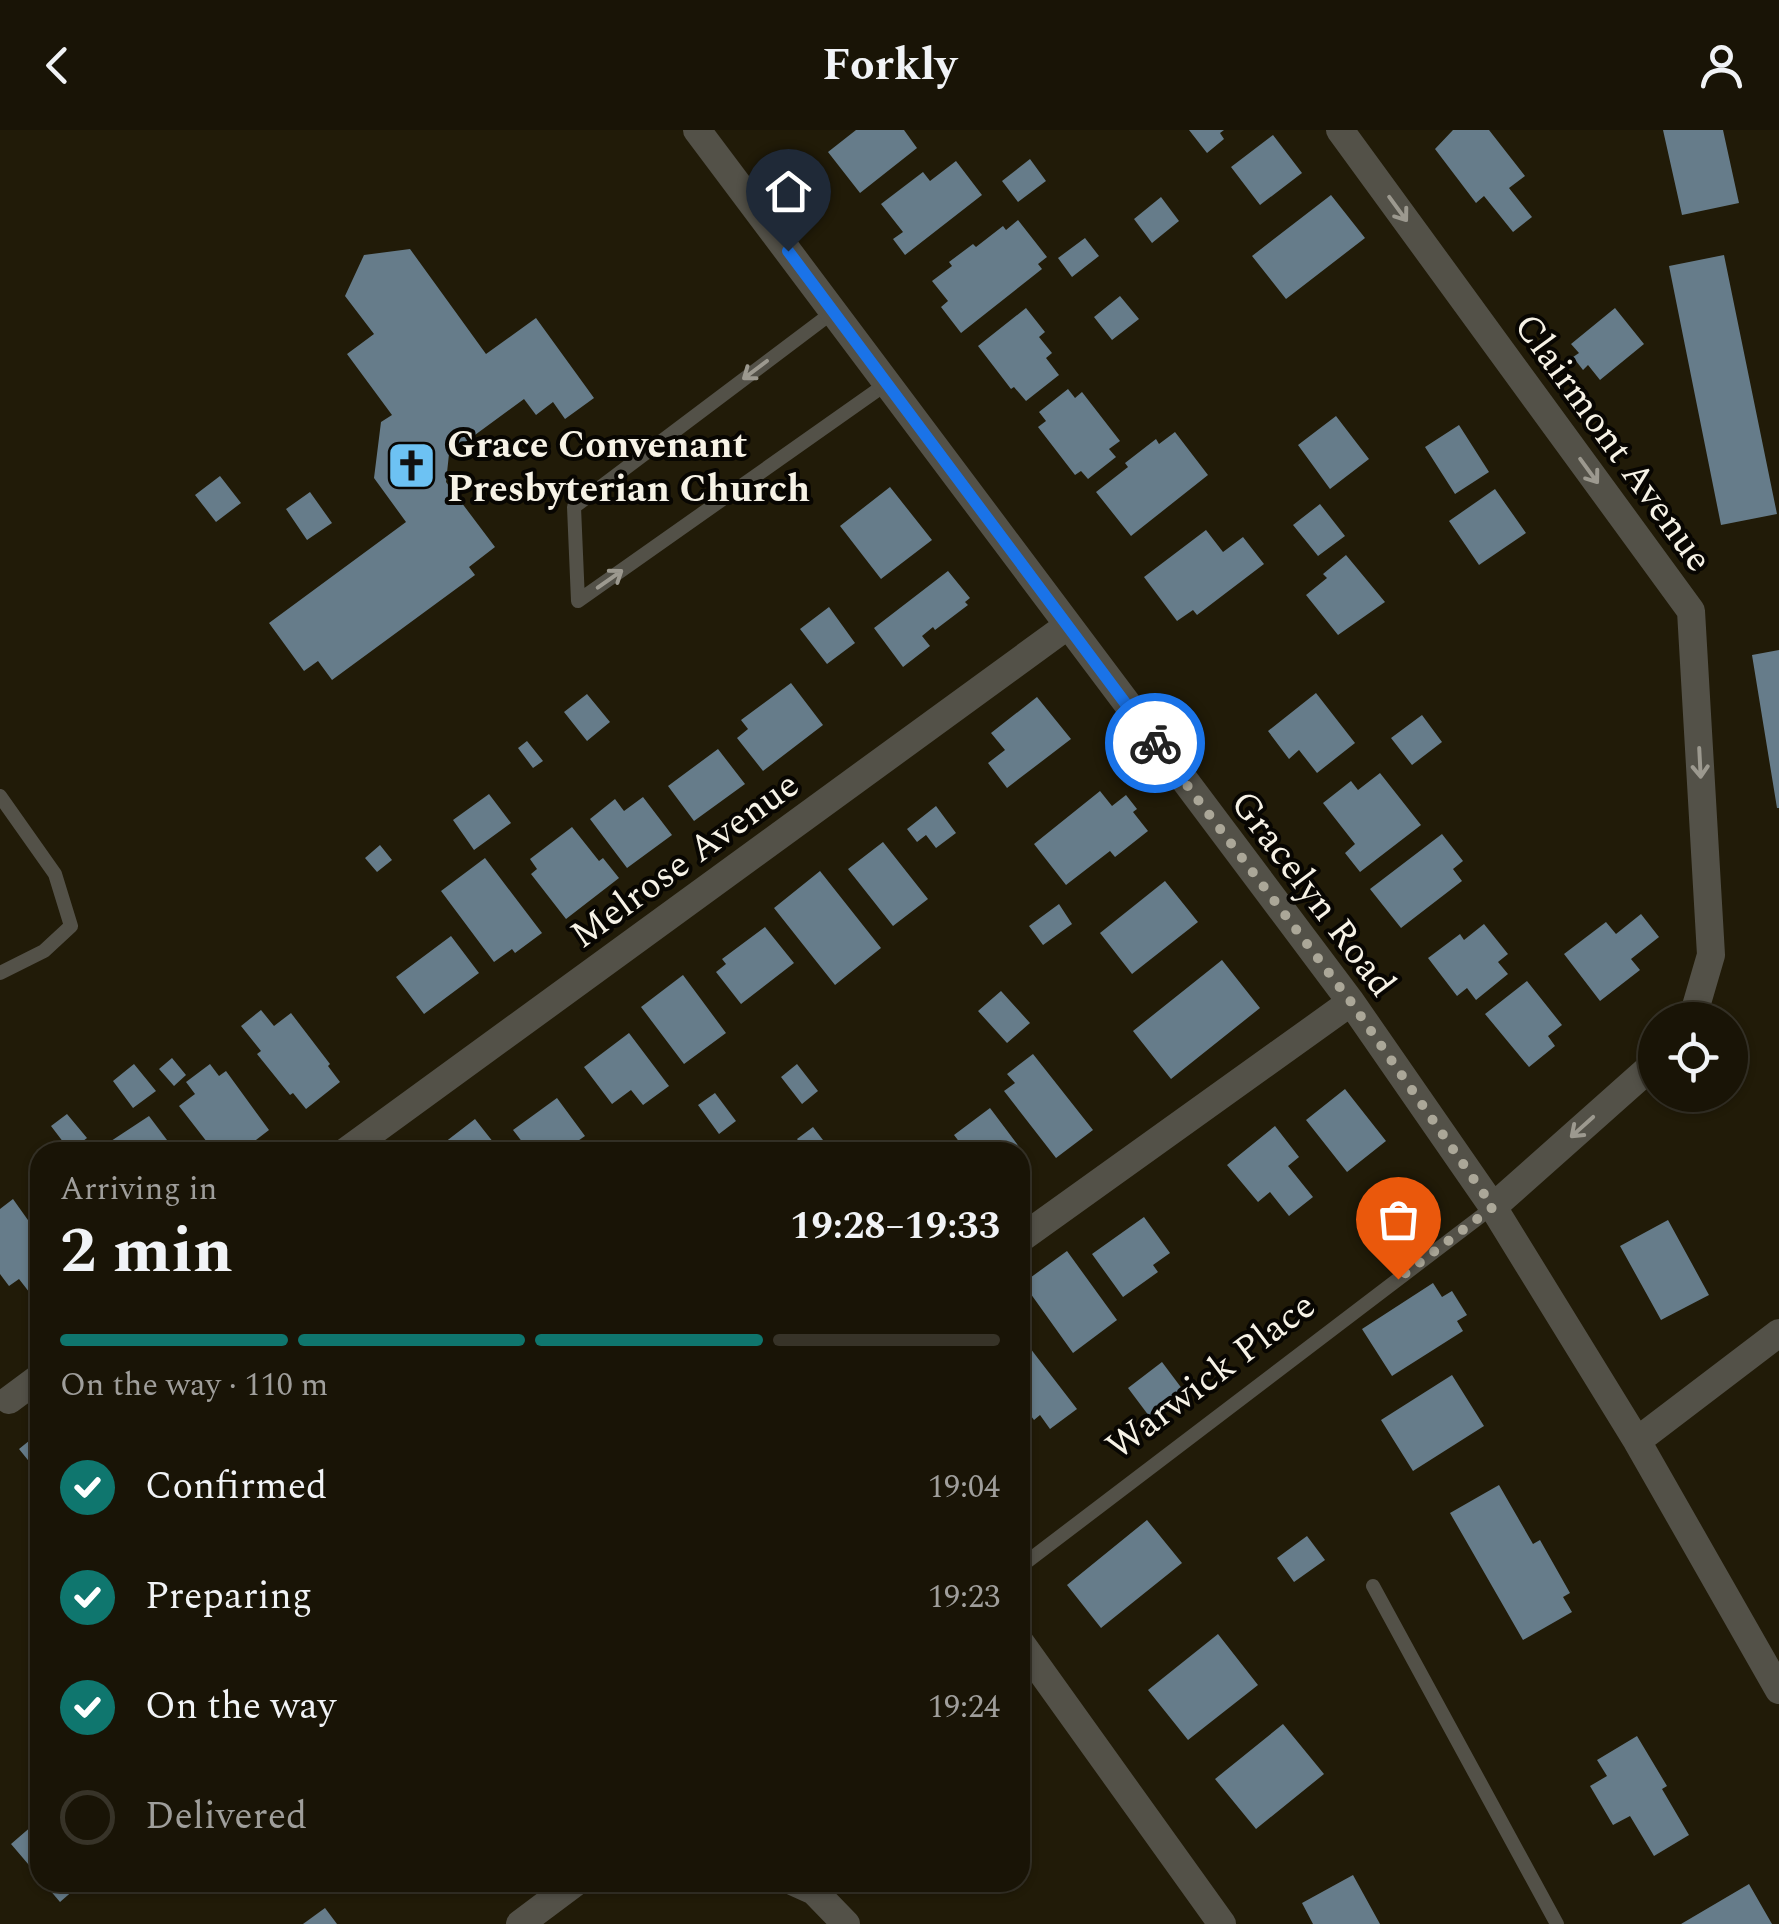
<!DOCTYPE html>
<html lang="en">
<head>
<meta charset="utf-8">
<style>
  :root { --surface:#191406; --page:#221d10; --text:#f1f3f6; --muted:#9f9e9b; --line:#373328; --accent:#0f766e }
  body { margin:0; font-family:Spectral,serif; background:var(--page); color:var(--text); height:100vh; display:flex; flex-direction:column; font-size:38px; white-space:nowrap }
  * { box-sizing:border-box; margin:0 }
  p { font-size:32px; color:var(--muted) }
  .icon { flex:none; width:55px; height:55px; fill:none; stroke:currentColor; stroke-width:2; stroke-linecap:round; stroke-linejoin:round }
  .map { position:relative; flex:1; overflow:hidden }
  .details { position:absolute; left:30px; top:1012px; width:1000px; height:750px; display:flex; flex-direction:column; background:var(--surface); border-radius:30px; box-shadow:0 2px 8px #0004,0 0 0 2px var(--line) }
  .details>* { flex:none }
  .controls { position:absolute; left:1638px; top:872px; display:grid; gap:20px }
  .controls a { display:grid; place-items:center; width:110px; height:110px; border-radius:50%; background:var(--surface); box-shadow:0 2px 8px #0004,0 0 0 2px var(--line); font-size:50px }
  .pin { position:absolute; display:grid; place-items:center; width:85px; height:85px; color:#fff; margin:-102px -42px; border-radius:50% 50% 50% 0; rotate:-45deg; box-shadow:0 0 10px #0007 }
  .pin .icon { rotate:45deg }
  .courier { position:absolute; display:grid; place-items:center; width:100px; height:100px; margin:-50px; border:8px solid #1a73e8; border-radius:50%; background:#fff; color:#222; box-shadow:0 2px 12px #0007 }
  .overview em { font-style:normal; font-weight:700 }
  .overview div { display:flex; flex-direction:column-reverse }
  .overview { display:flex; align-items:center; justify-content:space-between; height:170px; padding:0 30px }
  h1 { font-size:65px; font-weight:700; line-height:75px }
  .bar { display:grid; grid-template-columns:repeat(4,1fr); gap:15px 10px; align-content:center; height:120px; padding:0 30px }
  .bar i { height:12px; border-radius:8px; background:var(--line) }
  .bar .on { background:var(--accent) }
  .bar p { grid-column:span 4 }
  ol { padding:0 30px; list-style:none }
  li { display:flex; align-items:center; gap:30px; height:110px }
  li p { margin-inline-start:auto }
  li .icon { padding:10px; border-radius:50%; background:var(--accent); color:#fff; stroke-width:4 }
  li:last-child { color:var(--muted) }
  li i { width:55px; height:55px; border:5px solid var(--line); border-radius:50% }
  header { display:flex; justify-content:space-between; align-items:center; height:130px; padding:0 30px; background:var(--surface); font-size:45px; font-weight:700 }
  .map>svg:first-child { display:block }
  .building { fill:#667c8a }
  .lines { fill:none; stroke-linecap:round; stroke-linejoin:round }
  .lane { stroke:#535148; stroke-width:14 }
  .street { stroke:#535148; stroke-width:28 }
  .oneway { stroke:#9c998f }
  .done { stroke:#aba798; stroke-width:10; stroke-dasharray:0 18 }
  .route { stroke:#1a73e8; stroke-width:12 }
  .labels { text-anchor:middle; stroke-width:8; stroke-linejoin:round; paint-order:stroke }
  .street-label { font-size:38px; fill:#f6f2e6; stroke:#080602 }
  .poi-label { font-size:38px; font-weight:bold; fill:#f6f2e6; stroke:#080602; text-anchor:start }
</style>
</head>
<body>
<header><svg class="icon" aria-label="back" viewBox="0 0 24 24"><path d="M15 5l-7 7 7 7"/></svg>Forkly<svg class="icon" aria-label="person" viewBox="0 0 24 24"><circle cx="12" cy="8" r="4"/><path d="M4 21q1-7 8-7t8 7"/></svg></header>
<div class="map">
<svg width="1779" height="1794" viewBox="0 0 1779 1794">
  <rect width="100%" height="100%" fill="#211b08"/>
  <path class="building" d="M856,0H904L917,18L860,63L828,22Z
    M1189,0H1224L1220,3L1224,9L1207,23Z
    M1453,0H1489L1525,46L1509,58L1532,87L1513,102L1484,66L1476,73L1435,19Z
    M1663,0H1723L1739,73L1682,85Z
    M1273,5L1302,43L1260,75L1231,37Z
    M1030,29L1046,51L1018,72L1002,51Z
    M956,31L982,65L905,125L893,109L903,102L881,74L923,42L930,51Z
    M1331,65L1365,108L1286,169L1252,126Z
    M1161,67L1179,91L1152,113L1134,89Z
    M1018,90L1047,127L1038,134L1042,139L961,203L941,177L948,171L932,151L952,136L949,132L973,114L976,117L1003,96L1006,100Z
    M1085,108L1099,126L1072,147L1058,128Z
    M410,119L486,224L536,188L594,268L565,289L553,272L536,285L524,269L449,324L446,352L495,417L469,437L475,445L332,550L318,531L304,541L269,493L406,392L374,348L381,292L392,285L347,224L374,204L345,166L364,125Z
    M1724,125L1777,384L1721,395L1669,136Z
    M1120,166L1139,189L1112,210L1094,187Z
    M1026,178L1045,202L1039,207L1052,223L1046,228L1059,245L1026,271L1014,257L1011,259L978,216Z
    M1615,178L1644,214L1600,250L1588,235L1583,240L1573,227L1579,223L1571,214Z
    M1068,259L1075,268L1082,262L1120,311L1109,319L1116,327L1088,349L1081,341L1075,345L1038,297L1046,291L1039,282Z
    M1336,286L1369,329L1330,359L1298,315Z
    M1459,295L1489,342L1455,364L1425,317Z
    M1175,302L1208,345L1131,406L1096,362L1128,337L1125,333L1156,309L1159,314Z
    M220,346L241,373L216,392L195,365Z
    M890,357L932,410L881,449L840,396Z
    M1495,359L1526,403L1479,435L1449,391Z
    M310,362L332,393L307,410L286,379Z
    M1320,374L1345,406L1318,426L1293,395Z
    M1206,400L1223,422L1243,407L1264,434L1197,485L1193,480L1177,491L1144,447Z
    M1346,425L1385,472L1338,505L1306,465L1327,448L1323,444Z
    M948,441L970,468L965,472L968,475L935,500L933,497L922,506L930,516L903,537L874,498Z
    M829,477L855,513L827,534L800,499Z
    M1779,520V678H1777L1752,525Z
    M791,553L823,595L763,641L737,608L748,599L741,590Z
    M1316,563L1355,613L1317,643L1299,620L1289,629L1268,601Z
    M587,564L610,592L587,611L564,582Z
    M1037,567L1071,609L1007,658L988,633L1005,620L991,603Z
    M1422,585L1442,612L1412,635L1391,608Z
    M527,611L543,631L533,638L518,618Z
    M718,619L745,654L694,691L668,656Z
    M1380,643L1421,695L1360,742L1345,723L1355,714L1323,673L1351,651L1358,660Z
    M1100,661L1112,676L1126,665L1137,679L1133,682L1148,701L1115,727L1110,721L1066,755L1034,714Z
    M489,664L511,693L474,720L453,690Z
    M643,667L672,705L627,738L590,689L615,669L624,681Z
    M936,676L956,703L936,718L926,705L917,712L907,699Z
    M572,697L599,731L603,728L619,748L566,789L531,744L537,739L530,729Z
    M1442,704L1463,731L1453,739L1462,751L1401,798L1370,759Z
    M883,712L928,769L893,796L848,739Z
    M380,715L392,730L377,742L365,728Z
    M485,728L542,803L515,823L512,819L494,832L441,761Z
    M820,741L881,818L835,855L774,778Z
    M1165,751L1198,792L1132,844L1100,803Z
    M1059,774L1072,794L1043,815L1029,796Z
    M1641,784L1659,807L1631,829L1640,840L1600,871L1564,824L1606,792L1616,804Z
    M1484,794L1508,824L1498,832L1508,844L1476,870L1467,858L1457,866L1428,828L1460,804L1464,810Z
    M765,797L794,833L741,874L716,842L726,834L722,829Z
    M451,806L479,843L424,884L396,847Z
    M1222,830L1260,878L1171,949L1133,901Z
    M683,845L726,903L684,934L641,877Z
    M1527,851L1562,895L1548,906L1555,916L1529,937L1485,884Z
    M1001,861L1030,893L1007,913L978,881Z
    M261,880L274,896L291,883L330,934L328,936L340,952L306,979L293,963L290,965L257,924L261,921L241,896Z
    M629,903L669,956L643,975L631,960L612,974L584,937Z
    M1033,924L1093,1000L1056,1028L1004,961L1015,953L1007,944Z
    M172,928L186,945L174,956L159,939Z
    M134,934L156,961L133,978L113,951Z
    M210,934L219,946L226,941L269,1000L240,1022H221L218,1018L214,1021L179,976L195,964L186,952Z
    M797,934L818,961L802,974L781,947Z
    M1345,959L1386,1011L1347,1042L1306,990Z
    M715,963L736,991L719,1004L698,975Z
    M557,968L585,1006L562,1022H530L513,1000Z
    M990,978L1023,1022H967L954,1005Z
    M67,984L87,1008L70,1021L51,996Z
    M149,986L170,1014L174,1011L184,1022H115L108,1013Z
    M475,989L501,1022H445L440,1016Z
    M1275,996L1299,1027L1288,1036L1313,1067L1289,1086L1270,1062L1258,1072L1227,1035Z
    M813,997L823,1010L807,1022L797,1009Z
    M13,1069L40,1107V1161L33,1167L19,1149L9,1156L0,1144V1079Z
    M1144,1087L1170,1123L1153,1135L1158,1142L1123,1167L1092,1124Z
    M1668,1090L1709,1165L1661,1190L1620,1116Z
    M1067,1121L1117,1190L1073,1223L1023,1153Z
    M1433,1153L1442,1167L1452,1161L1467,1185L1457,1191L1463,1201L1392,1246L1362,1199Z
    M1020,1205L1077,1279L1050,1299L1040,1285L1034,1290L1020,1271Z
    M1162,1232L1186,1264L1152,1290L1128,1258Z
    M1452,1245L1484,1296L1413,1341L1381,1290Z
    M40,1302V1345L19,1319Z
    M1499,1355L1533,1414L1540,1410L1570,1463L1563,1467L1572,1482L1523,1510L1450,1383Z
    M1147,1390L1182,1433L1101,1498L1067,1455Z
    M1307,1406L1325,1430L1294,1452L1277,1428Z
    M1218,1504L1258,1555L1188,1610L1148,1560Z
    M1283,1594L1324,1644L1256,1699L1215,1649Z
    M1637,1606L1667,1656L1662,1659L1689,1705L1654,1726L1630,1686L1613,1695L1590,1656L1607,1646L1597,1630Z
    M40,1689V1748L11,1714Z
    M1353,1745L1380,1794H1313L1302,1773Z
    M43,1752H83L60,1772Z
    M1749,1754L1772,1794H1681Z
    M325,1778L337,1794H303Z"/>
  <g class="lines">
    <path class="lane" d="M833,182L574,377L578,471L886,254
      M0,666L55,744L71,796L44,821L0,843
      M1020,1437L1493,1077
      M1373,1456L1557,1794"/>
    <path class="street" d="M697,0L1351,872L1493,1077L1637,1311L1779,1560
      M1340,0L1691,481L1711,825L1692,890
      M345,1022L1067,496
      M1493,1077L1655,933
      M1020,1109L1351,872
      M9,1270L40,1247
      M1637,1311L1779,1203
      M1020,1512L1222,1794
      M794,1752L814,1761L846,1794
      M520,1794L576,1752"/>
  </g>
  <defs><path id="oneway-shaft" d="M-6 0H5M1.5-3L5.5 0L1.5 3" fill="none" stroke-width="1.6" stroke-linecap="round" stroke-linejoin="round" transform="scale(2.5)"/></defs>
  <g class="oneway">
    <use href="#oneway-shaft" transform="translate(1398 79) rotate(54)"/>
    <use href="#oneway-shaft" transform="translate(755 240) rotate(143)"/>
    <use href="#oneway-shaft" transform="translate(1589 341) rotate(54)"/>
    <use href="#oneway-shaft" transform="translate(610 449) rotate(-35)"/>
    <use href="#oneway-shaft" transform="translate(1700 633) rotate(87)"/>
    <use href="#oneway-shaft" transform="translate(1582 997) rotate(138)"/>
  </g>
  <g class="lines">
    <path class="done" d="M1155,613L1351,872L1493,1077L1398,1149"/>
    <path class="route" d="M788,121L1155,613"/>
  </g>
  <defs>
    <symbol id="church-square" viewBox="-11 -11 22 22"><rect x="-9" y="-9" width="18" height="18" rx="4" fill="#6dc2f3" stroke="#080602"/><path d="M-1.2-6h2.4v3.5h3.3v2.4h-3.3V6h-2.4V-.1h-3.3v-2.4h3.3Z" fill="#111"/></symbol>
  </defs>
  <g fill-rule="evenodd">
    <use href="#church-square" x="384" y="308" width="55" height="55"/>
  </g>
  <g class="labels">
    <g class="street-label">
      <text transform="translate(1614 312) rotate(54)" y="13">Clairmont Avenue</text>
      <text transform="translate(684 729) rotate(-36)" y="13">Melrose Avenue</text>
      <text transform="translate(1314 763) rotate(53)" y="13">Gracelyn Road</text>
      <text transform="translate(1210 1245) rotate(-37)" y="13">Warwick Place</text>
    </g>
    <g class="poi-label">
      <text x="447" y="327">Grace Convenant<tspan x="447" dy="44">Presbyterian Church</tspan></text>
    </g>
  </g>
</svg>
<div class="controls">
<a><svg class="icon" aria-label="locate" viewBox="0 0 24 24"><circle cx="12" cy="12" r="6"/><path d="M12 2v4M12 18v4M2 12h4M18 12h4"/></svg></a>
</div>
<div class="pin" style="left:1398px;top:1149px;background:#ea580c"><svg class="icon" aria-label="bag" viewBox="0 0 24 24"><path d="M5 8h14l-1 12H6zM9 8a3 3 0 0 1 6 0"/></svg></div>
<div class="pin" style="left:788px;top:121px;background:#1f2937"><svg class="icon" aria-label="home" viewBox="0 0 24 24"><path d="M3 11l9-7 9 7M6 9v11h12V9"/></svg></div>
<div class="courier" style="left:1155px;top:613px"><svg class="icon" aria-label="bike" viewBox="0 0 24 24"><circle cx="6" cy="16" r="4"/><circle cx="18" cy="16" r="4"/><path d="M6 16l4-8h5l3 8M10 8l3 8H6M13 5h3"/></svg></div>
<section class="details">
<div class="overview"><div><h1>2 min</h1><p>Arriving in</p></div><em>19:28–19:33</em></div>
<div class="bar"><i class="on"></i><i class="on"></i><i class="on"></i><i></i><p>On the way · 110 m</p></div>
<ol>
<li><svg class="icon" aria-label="check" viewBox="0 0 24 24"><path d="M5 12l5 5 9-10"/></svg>Confirmed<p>19:04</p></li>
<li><svg class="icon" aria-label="check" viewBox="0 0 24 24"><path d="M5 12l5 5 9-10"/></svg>Preparing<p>19:23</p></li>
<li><svg class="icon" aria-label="check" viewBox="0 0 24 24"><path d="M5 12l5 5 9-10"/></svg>On the way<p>19:24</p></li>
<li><i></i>Delivered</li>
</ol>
</section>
</div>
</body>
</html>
